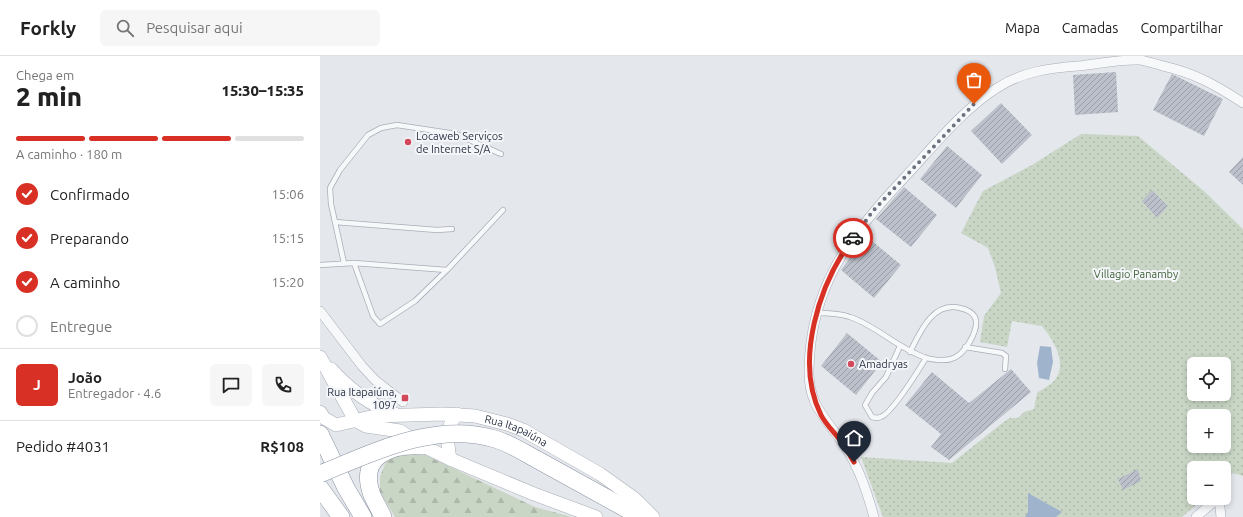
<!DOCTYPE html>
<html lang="pt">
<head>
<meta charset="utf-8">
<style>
  :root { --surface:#fff; --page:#f6f6f6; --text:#222; --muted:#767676; --line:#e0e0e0; --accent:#d93025 }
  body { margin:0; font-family:Ubuntu,sans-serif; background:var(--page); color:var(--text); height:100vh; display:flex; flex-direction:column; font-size:15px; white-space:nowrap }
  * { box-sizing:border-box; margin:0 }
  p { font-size:13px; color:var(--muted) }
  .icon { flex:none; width:22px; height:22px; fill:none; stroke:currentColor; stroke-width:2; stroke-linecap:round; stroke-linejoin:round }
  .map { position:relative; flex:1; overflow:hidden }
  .side { display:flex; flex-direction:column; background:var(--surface); width:320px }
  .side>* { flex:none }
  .buttons { position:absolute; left:867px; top:301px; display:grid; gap:8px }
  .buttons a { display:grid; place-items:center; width:44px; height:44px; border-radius:6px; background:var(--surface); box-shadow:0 2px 6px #0003; font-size:20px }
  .pin { position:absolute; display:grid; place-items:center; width:34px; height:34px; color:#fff; margin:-41px -17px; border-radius:50% 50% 50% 0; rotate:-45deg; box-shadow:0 0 4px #0007 }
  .pin .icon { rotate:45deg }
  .courier { position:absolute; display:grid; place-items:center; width:40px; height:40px; margin:-20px; border:3px solid #d93025; border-radius:50%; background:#fff; color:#222; box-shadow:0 1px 5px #0007 }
  .head em { font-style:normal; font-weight:800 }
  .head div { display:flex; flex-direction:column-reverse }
  .head { display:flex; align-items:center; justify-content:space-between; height:68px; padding:0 16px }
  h1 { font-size:26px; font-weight:800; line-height:30px }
  .bar { display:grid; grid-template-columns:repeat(4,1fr); gap:6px 4px; align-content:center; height:48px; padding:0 16px }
  .bar i { height:5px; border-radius:3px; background:var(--line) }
  .bar .selected { background:var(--accent) }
  .bar p { grid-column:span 4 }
  .line { display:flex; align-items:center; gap:10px; padding:0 16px; border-top:1px solid var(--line) }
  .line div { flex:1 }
  .round { display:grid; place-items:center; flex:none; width:42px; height:42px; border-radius:6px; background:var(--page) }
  ol { padding:0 16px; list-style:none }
  li { display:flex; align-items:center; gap:12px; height:44px }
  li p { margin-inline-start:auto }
  li .icon { padding:4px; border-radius:50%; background:var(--accent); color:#fff; stroke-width:4 }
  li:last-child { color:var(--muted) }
  li i { width:22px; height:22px; border:2px solid var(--line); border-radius:50% }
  header { display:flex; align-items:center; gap:24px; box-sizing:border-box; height:56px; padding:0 20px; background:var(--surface); border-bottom:1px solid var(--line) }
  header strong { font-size:19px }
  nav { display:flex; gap:22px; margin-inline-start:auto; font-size:14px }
  .search { width:280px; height:36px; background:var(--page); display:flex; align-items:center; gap:10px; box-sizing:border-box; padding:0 14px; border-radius:6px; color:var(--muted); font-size:15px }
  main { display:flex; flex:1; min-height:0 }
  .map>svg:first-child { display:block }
  .forest { fill:url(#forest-firs) }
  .park { fill:url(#park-dots); fill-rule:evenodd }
  .water { fill:#9fb4cc }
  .building { fill:url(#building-hatch) }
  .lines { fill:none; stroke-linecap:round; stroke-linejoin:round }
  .lane-casing { stroke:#a9aeb7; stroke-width:6 }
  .street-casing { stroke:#a9aeb7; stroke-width:10 }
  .secondary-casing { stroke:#a9aeb7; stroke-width:14 }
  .highway-casing { stroke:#8b94a3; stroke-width:18 }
  .lane { stroke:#f7f8fa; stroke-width:4.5 }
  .street { stroke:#f7f8fa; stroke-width:9 }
  .secondary { stroke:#fff; stroke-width:13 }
  .highway { stroke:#fff; stroke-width:17 }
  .highway-bridge-casing { stroke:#8b94a3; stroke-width:18; stroke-linecap:butt }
  .highway-bridge { stroke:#fff; stroke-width:17 }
  .done { stroke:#6c737f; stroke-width:4; stroke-dasharray:0 7.2 }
  .route { stroke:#d93025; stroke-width:5 }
  .poi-dot { fill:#d1495b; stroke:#f4f6f9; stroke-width:1.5 }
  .labels { text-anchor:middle; stroke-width:4; stroke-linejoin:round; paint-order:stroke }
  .poi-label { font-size:11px; fill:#2b3445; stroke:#f4f6f9; text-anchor:start }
  .park-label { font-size:11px; fill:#3f6138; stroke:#f4f6f9 }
  .street-label { font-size:11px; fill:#2b3445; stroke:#f4f6f9 }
</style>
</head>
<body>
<header>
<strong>Forkly</strong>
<div class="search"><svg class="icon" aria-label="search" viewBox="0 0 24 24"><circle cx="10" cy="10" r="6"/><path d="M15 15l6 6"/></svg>Pesquisar aqui</div>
<nav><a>Mapa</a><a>Camadas</a><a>Compartilhar</a></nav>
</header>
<main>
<section class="side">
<div class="head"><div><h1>2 min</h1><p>Chega em</p></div><em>15:30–15:35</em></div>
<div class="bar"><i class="selected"></i><i class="selected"></i><i class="selected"></i><i></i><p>A caminho · 180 m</p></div>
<ol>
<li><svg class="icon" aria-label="check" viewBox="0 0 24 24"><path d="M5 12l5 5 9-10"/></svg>Confirmado<p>15:06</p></li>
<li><svg class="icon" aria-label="check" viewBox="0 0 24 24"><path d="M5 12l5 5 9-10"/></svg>Preparando<p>15:15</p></li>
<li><svg class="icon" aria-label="check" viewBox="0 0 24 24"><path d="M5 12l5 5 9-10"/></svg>A caminho<p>15:20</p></li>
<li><i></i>Entregue</li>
</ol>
<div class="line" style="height:72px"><b class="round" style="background:var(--accent);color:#fff">J</b><div><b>João</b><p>Entregador · 4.6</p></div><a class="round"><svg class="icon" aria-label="chat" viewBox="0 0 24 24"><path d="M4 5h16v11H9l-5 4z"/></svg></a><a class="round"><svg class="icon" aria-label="phone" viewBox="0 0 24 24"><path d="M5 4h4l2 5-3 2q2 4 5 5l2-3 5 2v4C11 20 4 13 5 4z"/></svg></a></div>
<div class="line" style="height:52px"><div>Pedido #4031</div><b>R$108</b></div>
</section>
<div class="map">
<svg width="923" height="461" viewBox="0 0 923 461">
  <defs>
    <pattern id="forest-firs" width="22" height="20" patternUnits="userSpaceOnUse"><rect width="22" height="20" fill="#c9d6c5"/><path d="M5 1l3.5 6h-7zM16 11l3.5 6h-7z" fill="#adb8ab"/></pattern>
    <pattern id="park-dots" width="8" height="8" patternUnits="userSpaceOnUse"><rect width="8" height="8" fill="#c9d6c5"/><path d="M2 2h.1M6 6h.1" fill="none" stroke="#adb8ab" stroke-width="1.8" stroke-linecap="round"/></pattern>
    <pattern id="building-hatch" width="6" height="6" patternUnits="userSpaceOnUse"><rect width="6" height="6" fill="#bbc0ca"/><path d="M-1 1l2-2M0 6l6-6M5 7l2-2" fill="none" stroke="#989da6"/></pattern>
  </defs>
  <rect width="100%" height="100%" fill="#e4e7ec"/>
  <path class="forest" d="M78,397H101L215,451L252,461H75L60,436V421L66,405Z"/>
  <path class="park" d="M761,78L818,80L885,136L923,173V420L913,417L904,425V412H874V442H884L862,461H563L541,401L632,407L685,365L690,362H698L704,356L714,353L717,337C722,333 731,329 735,324C748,306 733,284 722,270L692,265L687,291L660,286L664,260L681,237L675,211L668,192L641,177L663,135L712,109ZM874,308H904V338H874ZM874,360H904V390H874Z"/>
  <path class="water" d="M720,290L731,291L733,306L729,324L719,322L717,307Z
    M708,437L742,456L736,461H705L708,456Z"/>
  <path class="building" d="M796,16L798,56L755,59L753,19Z
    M852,18L903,43L884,80L833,54Z
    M681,47L712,79L682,108L651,75Z
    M627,90L662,119L636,152L600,123Z
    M923,101V129L909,116Z
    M584,131L617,159L591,191L556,163Z
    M832,134L848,150L837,162L822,145Z
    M546,180L581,209L554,242L521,214Z
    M527,277L562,306L536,339L501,310Z
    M691,313L711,336L629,404L611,391L621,378L585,349L612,316L649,347Z
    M818,413L821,425L803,434L798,423Z"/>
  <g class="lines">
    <defs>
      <path id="lane" d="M15,166L117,174L132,173
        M24,207L11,148L10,132L20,114L48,79L61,72L77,69L136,78L181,98
        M34,207L53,260L60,268L95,245L127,214
        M0,209L34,207L127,214L183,154
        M496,257C507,257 519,257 530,261C557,270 577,292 604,301C611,304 624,305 631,303C644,300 660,274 655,261C652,256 645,253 640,252C613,245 600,276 590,296
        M580,290L566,321L552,337L545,349L552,361C555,362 558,362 561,361C573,356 598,315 606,302
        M645,291L682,297L686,300L685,313"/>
      <path id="street" d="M0,255L42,310L55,324L83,346
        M899,442L901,461
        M554,461C547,436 539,411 524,389C507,363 488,350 489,314C490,231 530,179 585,121C614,90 641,55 677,32C701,16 730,12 758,10C778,8 800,3 820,4C827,5 836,8 843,10C874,17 896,29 923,47
        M876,461L898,442"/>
      <g id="secondary">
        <path d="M0,301L35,364L46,370L80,375L103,390L130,403L214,438L276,461"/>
        <path d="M11,313C29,333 50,349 75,358"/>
        <path id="s1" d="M0,356L4,362L16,369L55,360L123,358L155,360L187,368L203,374L280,418L315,443L333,461"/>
        <path d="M130,403C127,386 125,372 137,358"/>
      </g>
      <path id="highway" d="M0,378L26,432L43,461
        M216,403L321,461
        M0,432L21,461
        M63,461C60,454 55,446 52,439C37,399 72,388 103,390"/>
    </defs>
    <use href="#lane" class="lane-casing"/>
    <use href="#street" class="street-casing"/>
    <use href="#secondary" class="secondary-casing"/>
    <use href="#highway" class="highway-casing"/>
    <use href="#lane" class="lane"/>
    <use href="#street" class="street"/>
    <use href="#secondary" class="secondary"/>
    <use href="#highway" class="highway"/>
    <defs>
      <path id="highway-bridge" d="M0,418C54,396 116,365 175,383C189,387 203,396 216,403"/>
    </defs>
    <use href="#highway-bridge" class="highway-bridge-casing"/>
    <use href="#highway-bridge" class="highway-bridge"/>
  </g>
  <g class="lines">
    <path class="done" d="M533,182L553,155L654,48"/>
    <path class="route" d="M533,182C499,228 474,305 501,359C506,369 516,378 523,388C527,393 530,400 534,406"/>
  </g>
  <g class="poi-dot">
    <circle cx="88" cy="86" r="4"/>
    <circle cx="531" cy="308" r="4"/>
    <rect x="81" y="338" width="8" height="8" rx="2"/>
  </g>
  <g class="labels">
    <g class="poi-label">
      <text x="96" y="84">Locaweb Serviços<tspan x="96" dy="13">de Internet S/A</tspan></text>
      <text x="539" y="312">Amadryas</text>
      <text x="77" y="340" text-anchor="end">Rua Itapaiúna,<tspan x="77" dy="13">1097</tspan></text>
    </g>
    <g class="park-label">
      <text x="816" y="222">Villagio Panamby</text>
    </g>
    <g class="street-label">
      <text dy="4" stroke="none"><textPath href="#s1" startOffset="205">Rua Itapaiúna</textPath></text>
    </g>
  </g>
</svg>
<div class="buttons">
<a><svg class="icon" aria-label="locate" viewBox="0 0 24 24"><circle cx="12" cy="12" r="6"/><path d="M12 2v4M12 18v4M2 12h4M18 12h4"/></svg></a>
<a>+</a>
<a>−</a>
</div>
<div class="pin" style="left:654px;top:48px;background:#ea580c"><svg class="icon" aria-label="bag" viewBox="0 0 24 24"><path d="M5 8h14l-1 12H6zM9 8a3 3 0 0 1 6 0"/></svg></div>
<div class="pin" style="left:534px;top:406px;background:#1f2937"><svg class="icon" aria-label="home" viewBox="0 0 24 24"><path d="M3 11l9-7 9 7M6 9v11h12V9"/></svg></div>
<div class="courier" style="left:533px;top:182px"><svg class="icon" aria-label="car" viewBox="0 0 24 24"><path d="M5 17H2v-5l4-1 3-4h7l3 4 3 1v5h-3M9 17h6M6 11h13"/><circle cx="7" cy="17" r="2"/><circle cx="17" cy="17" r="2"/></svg></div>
</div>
</main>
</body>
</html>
